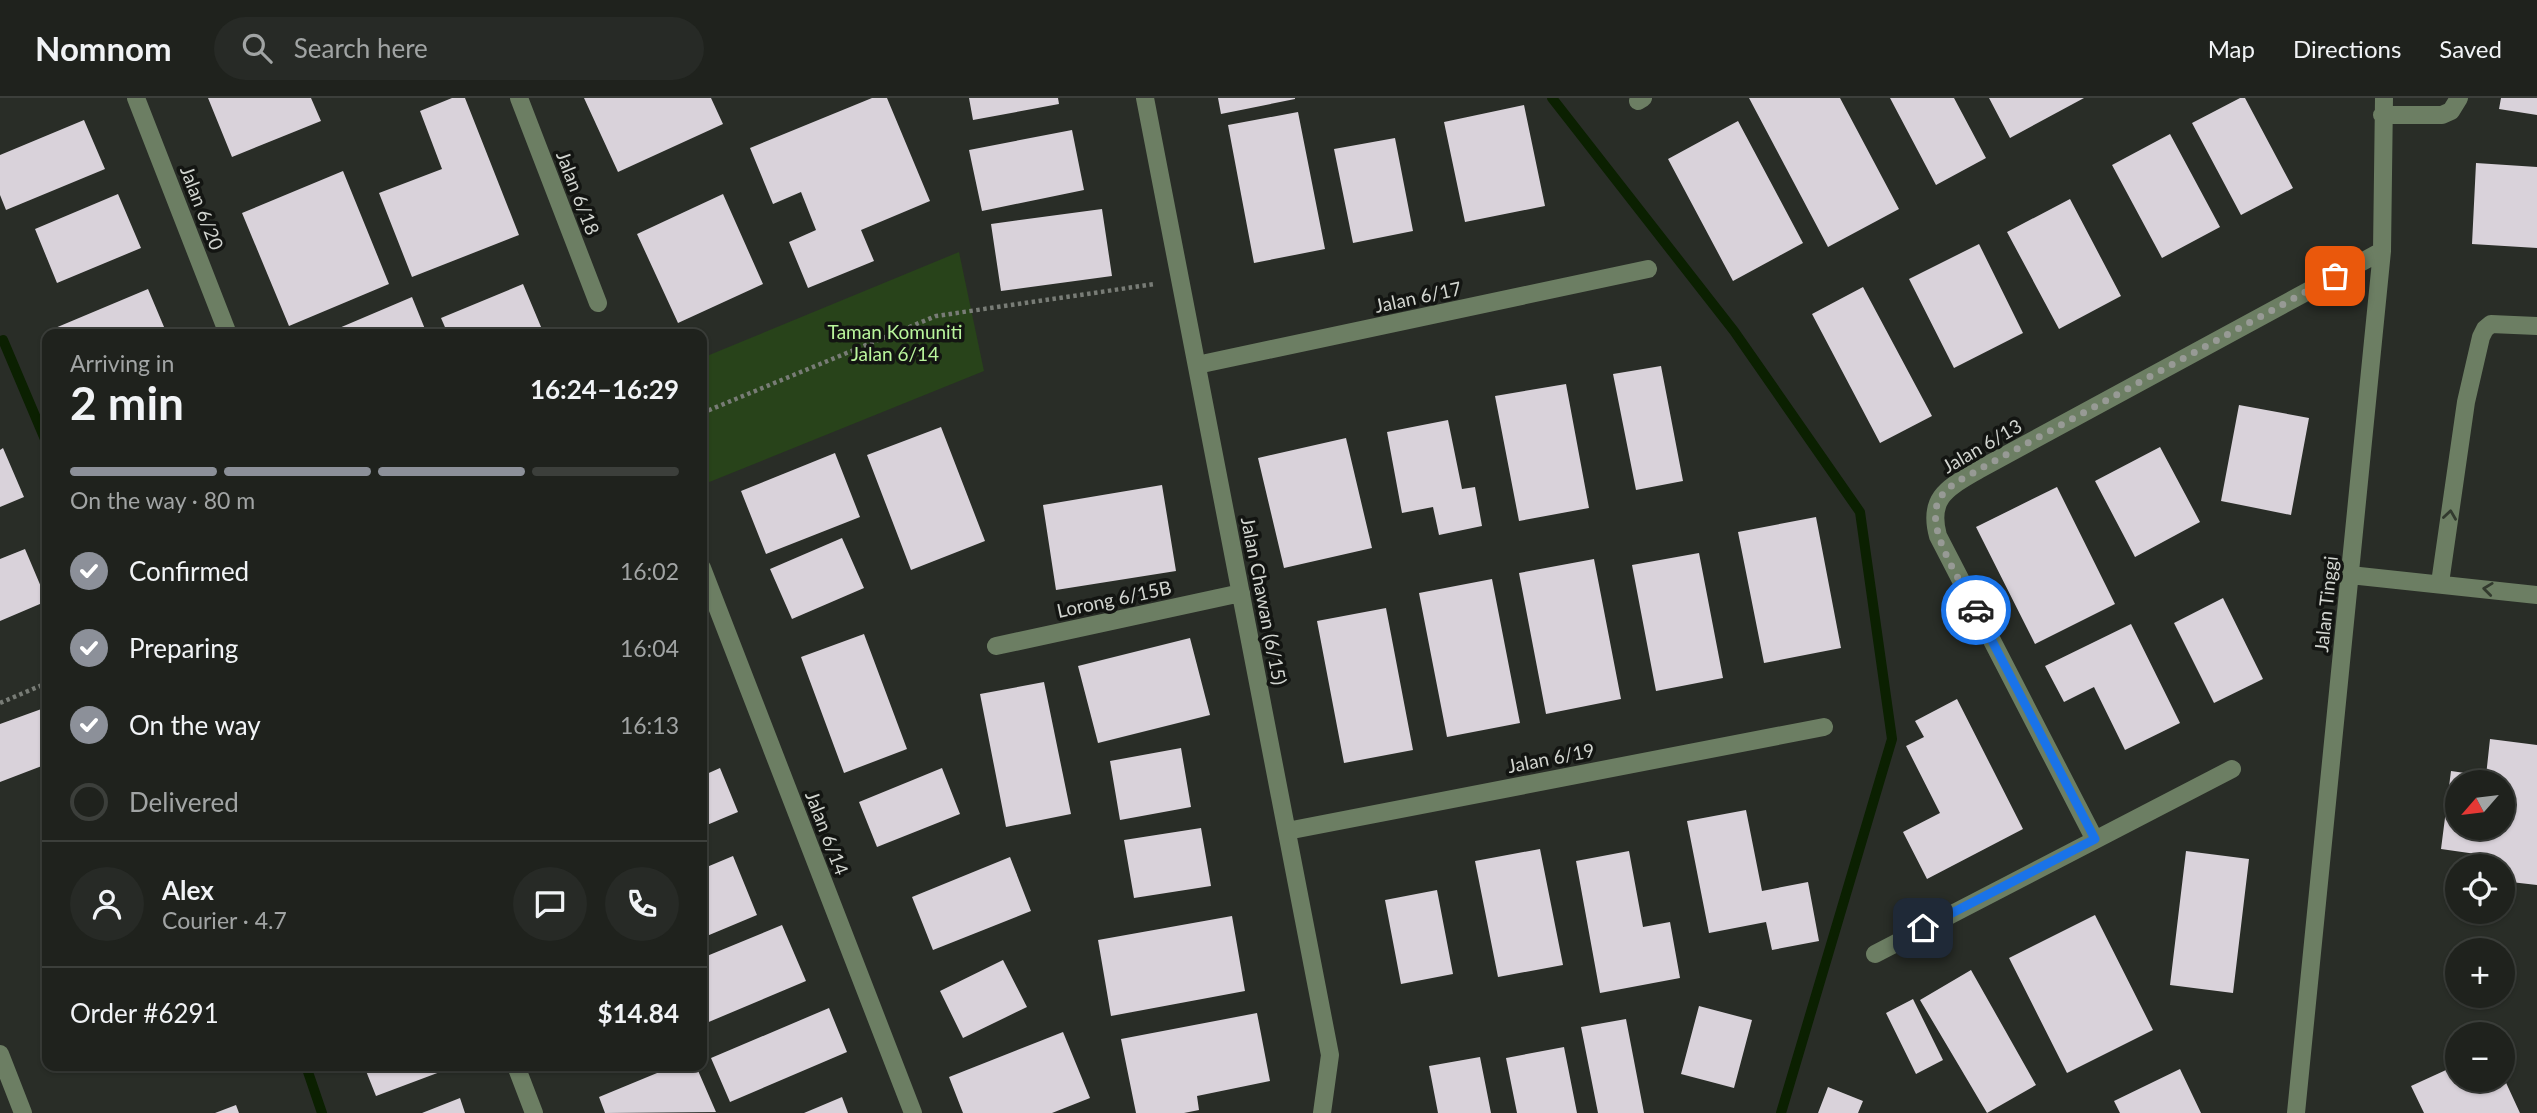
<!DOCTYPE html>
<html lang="en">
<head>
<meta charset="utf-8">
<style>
  :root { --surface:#1f221d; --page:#272a26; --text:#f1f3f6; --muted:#a1a4a4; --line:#3c3f3b; --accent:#8c9099 }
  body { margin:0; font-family:Lato,sans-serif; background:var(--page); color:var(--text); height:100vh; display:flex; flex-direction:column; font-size:26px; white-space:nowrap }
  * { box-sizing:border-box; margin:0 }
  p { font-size:23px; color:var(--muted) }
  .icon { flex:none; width:38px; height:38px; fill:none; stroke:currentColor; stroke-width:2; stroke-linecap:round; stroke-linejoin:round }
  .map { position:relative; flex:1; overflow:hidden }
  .panel { position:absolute; left:42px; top:231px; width:665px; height:742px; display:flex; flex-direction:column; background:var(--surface); border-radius:14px; box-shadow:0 2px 5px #0004,0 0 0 2px var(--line) }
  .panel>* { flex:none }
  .needle { width:46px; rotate:242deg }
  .controls { position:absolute; left:2445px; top:672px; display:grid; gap:14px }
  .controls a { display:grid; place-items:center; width:70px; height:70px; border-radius:50%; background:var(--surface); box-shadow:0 2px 5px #0004,0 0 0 2px var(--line); font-size:35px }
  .pin { position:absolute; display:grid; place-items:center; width:60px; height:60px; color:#fff; margin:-30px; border-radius:14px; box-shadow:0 4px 10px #0006 }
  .courier { position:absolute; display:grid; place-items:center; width:70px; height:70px; margin:-35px; border:5px solid #1a73e8; border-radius:50%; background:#fff; color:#222; box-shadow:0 2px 9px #0007 }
  .head em { font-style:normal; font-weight:700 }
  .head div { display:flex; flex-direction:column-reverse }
  .head { display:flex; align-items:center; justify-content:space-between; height:119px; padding:0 28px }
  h1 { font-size:46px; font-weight:700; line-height:52px }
  .bar { display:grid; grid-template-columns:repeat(4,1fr); gap:10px 7px; align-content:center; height:84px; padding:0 28px }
  .bar i { height:9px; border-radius:5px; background:var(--line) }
  .bar .active { background:var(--accent) }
  .bar p { grid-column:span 4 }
  .line { display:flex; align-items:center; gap:18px; padding:0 28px; border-top:2px solid var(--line) }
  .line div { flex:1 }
  .round { display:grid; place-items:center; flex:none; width:74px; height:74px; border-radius:37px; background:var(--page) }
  ol { padding:0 28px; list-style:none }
  li { display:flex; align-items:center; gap:21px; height:77px }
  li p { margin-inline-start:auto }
  li .icon { padding:7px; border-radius:50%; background:var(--accent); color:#fff; stroke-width:4 }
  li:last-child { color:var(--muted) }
  li i { width:38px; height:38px; border:4px solid var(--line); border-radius:50% }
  header { display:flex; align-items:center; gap:42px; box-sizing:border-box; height:98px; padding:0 35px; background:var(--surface); border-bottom:2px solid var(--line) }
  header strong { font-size:33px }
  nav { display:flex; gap:38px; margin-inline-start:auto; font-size:24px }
  .search { width:490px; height:63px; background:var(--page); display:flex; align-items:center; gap:18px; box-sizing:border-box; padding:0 24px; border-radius:38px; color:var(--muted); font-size:26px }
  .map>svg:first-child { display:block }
  .green { fill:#28431a }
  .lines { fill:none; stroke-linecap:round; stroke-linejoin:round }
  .stream { stroke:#0b2001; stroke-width:10 }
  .building { fill:#d9d2da; fill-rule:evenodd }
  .path { stroke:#787c76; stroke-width:4.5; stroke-dasharray:3.5 3.5; stroke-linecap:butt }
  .minor { stroke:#6c7e63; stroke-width:18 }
  .oneway { stroke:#323a2e }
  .done { stroke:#979a95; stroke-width:7; stroke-dasharray:0 12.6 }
  .route { stroke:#1a73e8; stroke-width:9 }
  .labels { text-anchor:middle; stroke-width:7; stroke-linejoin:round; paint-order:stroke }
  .street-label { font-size:19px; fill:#d2d5d0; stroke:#131512 }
  .park-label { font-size:19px; fill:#b9f59c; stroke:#131512 }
</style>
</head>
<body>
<header>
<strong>Nomnom</strong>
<div class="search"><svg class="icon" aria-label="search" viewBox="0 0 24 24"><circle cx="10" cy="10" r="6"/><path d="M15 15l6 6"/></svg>Search here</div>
<nav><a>Map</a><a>Directions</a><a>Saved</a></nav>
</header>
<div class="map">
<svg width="2537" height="1015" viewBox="0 0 2537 1015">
  <rect width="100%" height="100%" fill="#292d27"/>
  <path class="green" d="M959,154L984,273L702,387V260Z"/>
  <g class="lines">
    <path class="stream" d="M1552,0L1734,233L1860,414L1892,641L1781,1015
      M3,242L47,346
      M306,968L322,1015"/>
  </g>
  <path class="building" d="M208,0H311L321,23L232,59Z
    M452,0H465L519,137L412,179L379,95L442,71L420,13Z
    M584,0H711L723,26L618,74Z
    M872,0H887L930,103L861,132L874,163L808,190L789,144L816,132L801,94L773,106L750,50Z
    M969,0H1058L1059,6L973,22Z
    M1218,0H1295V1L1221,16Z
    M1749,0H1840L1899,111L1828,149Z
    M1890,0H1954L1986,60L1936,87Z
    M1989,0H2084L2010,40Z
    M2240,0H2245L2293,90L2241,117L2192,25Z
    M2501,0H2537V17L2499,11Z
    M1524,7L1545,108L1465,124L1444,24Z
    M1298,14L1325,151L1254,165L1228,27Z
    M84,22L105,71L6,112L0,97V57Z
    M1738,23L1803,145L1733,183L1668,61Z
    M1072,32L1084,92L982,113L969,52Z
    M2170,36L2220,129L2162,160L2112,67Z
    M1395,40L1413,133L1353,145L1334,51Z
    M2476,65L2537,69V150L2472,146Z
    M343,73L389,186L289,228L242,115Z
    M118,96L141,150L57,185L35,131Z
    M723,96L763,186L678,225L637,136Z
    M2070,101L2121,198L2059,231L2007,134Z
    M1102,111L1112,178L1001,193L991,126Z
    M1979,146L2023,235L1954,270L1909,181Z
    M523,186L544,236H448L441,220Z
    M1863,189L1932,318L1880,345L1812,216Z
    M148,191L167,236H50L48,233Z
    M412,199L427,236H325Z
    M1661,268L1683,383L1636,392L1613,276Z
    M1566,286L1589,410L1519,423L1495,298Z
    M2239,307L2309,320L2291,417L2221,403Z
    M1448,322L1462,391L1475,389L1482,428L1439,437L1433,409L1402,415L1387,334Z
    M941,329L985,443L911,472L867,357Z
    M1346,340L1372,450L1284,470L1258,360Z
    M2160,349L2200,424L2135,459L2095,383Z
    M3,350L24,399L0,409V352Z
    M835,355L860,419L766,456L741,393Z
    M1162,387L1176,473L1056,492L1043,407Z
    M2057,389L2115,506L2035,546L1976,429Z
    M1816,419L1841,550L1764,565L1738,434Z
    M842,440L864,490L792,521L770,471Z
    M25,451L47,503L0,523V461Z
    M1699,455L1723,580L1656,593L1632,467Z
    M1594,461L1621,601L1546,616L1519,475Z
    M1492,481L1520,625L1447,639L1419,495Z
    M2223,500L2263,581L2214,605L2174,525Z
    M1386,510L1413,652L1344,665L1317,523Z
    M2131,526L2180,625L2125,652L2094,589L2064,604L2045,568Z
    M864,536L907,651L844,675L801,559Z
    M1190,540L1210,617L1098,645L1078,568Z
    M1044,584L1071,716L1006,729L980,596Z
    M1957,601L2023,731L1927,781L1903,734L1940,715L1906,648L1924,639L1915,623Z
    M47,609V666L0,684V626Z
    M2490,641L2537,647V787L2502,783V768H2474L2476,756L2441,751L2451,673L2486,678ZM2457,684H2502V730H2457Z
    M1181,650L1191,709L1120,722L1110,663Z
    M720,670L738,714L702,729V678Z
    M942,670L960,716L877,749L859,704Z
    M1746,712L1762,793L1808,784L1819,843L1772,852L1766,824L1709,835L1687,723Z
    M1201,730L1211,788L1134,800L1124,742Z
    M1540,751L1563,867L1498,879L1475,763Z
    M1629,753L1643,829L1670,824L1680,880L1600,895L1576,763Z
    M2186,753L2249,761L2233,895L2170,887Z
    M733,758L757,817L702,840V771Z
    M1010,759L1031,813L933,852L912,799Z
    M1437,792L1453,876L1401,886L1385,802Z
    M2095,817L2153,932L2067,975L2009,860Z
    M1232,818L1245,893L1111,918L1098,842Z
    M782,827L806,883L704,926L702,920V860Z
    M1003,862L1027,909L963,940L940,893Z
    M1971,872L2036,987L1987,1015L1920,902Z
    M1913,901L1943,962L1916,976L1886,915Z
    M1699,908L1752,922L1734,990L1681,976Z
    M829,910L847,954L730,1004L711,960Z
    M1257,915L1270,983L1197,998L1199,1012L1184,1015H1136L1121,941Z
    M1626,921L1644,1015H1598L1581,929Z
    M1063,934L1090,1000L1052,1015H963L949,979Z
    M1564,949L1577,1015H1517L1506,960Z
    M1480,959L1491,1015H1438L1429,968Z
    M2457,967V982H2502V976L2520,1015H2424L2411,988Z
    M364,968H456L376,998Z
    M674,968H696L716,1014L605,1015L599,999Z
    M2180,971L2201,1015H2120L2114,1003Z
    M1828,989L1863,1003L1858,1015H1818Z
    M842,999L848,1015H804Z
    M460,1000L465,1015H422Z
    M236,1007L239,1015H215Z"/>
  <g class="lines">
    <path class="path" d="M702,315L936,218L1155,186
      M0,605L47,585"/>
    <path class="minor" d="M136,0L228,236
      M519,0L598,205
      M1145,0L1330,957L1322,1015
      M1638,3L1643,0
      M2382,17H2442L2451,13L2459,0
      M1197,267L1648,171
      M702,470L913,1015
      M2350,477L2537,497
      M2440,485L2466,304L2481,239L2485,231L2491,226L2537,228
      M996,548L1241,495
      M1287,733L1824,629
      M2095,742L1938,438C1927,398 1950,389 1980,371L2382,153
      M1875,856L2232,671
      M0,956L23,1015
      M516,968L534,1015
      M2296,1015L2382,153L2384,0"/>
  </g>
  <defs><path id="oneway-chevron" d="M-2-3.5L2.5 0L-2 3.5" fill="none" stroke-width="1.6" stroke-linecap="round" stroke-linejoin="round" transform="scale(1.75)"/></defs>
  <g class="oneway">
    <use href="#oneway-chevron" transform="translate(2450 417) rotate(-82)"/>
    <use href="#oneway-chevron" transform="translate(2488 491) rotate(-173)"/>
  </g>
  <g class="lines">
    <path class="done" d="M1976,512C1962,484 1918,424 1943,396C1952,385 1968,378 1980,371L2335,178"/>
    <path class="route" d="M1923,830L2095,741L1976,512"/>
  </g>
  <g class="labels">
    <g class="street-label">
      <text transform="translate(578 95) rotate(69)" y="7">Jalan 6/18</text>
      <text transform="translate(202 110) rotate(69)" y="7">Jalan 6/20</text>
      <text transform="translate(1418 199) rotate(-12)" y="7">Jalan 6/17</text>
      <text transform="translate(1982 348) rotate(-30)" y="7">Jalan 6/13</text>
      <text transform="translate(1114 501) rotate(-12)" y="7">Lorong 6/15B</text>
      <text transform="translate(1264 503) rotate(79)" y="7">Jalan Chawan (6/15)</text>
      <text transform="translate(2326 506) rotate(-84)" y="7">Jalan Tinggi</text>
      <text transform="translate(1551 660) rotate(-11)" y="7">Jalan 6/19</text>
      <text transform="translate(827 735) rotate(69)" y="7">Jalan 6/14</text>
    </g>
    <g class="park-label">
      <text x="895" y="241">Taman Komuniti<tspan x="895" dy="22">Jalan 6/14</tspan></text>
    </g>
  </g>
</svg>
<div class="controls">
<a><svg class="needle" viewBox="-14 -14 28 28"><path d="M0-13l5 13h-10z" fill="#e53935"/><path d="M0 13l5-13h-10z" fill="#a1a4a4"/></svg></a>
<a><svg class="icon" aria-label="locate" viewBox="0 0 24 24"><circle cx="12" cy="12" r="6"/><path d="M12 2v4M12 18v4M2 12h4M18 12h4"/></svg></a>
<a>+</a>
<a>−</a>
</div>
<div class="pin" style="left:2335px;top:178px;background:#ea580c"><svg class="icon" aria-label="bag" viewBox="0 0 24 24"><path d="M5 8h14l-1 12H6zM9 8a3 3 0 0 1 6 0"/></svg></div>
<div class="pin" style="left:1923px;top:830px;background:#1f2937"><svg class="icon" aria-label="home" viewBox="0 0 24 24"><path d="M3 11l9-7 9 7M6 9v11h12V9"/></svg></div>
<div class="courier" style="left:1976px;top:512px"><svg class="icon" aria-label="car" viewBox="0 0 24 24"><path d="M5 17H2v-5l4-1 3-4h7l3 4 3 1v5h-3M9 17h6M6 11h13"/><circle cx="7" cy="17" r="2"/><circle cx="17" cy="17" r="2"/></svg></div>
<section class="panel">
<div class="head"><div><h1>2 min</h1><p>Arriving in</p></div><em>16:24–16:29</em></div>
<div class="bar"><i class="active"></i><i class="active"></i><i class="active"></i><i></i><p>On the way · 80 m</p></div>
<ol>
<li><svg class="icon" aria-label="check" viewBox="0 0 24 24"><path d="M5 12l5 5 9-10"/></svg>Confirmed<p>16:02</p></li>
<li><svg class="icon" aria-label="check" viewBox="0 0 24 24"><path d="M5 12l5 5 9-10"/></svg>Preparing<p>16:04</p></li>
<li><svg class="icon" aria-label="check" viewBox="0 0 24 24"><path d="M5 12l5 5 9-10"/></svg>On the way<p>16:13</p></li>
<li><i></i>Delivered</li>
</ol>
<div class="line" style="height:126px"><a class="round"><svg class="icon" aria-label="person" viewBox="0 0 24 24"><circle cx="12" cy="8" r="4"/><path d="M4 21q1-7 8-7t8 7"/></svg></a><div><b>Alex</b><p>Courier · 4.7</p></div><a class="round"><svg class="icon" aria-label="chat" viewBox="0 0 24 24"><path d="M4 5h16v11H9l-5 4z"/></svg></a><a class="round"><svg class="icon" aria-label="phone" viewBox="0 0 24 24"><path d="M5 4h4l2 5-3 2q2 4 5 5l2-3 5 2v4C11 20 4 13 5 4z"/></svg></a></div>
<div class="line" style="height:91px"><div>Order #6291</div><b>$14.84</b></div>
</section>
</div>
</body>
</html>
